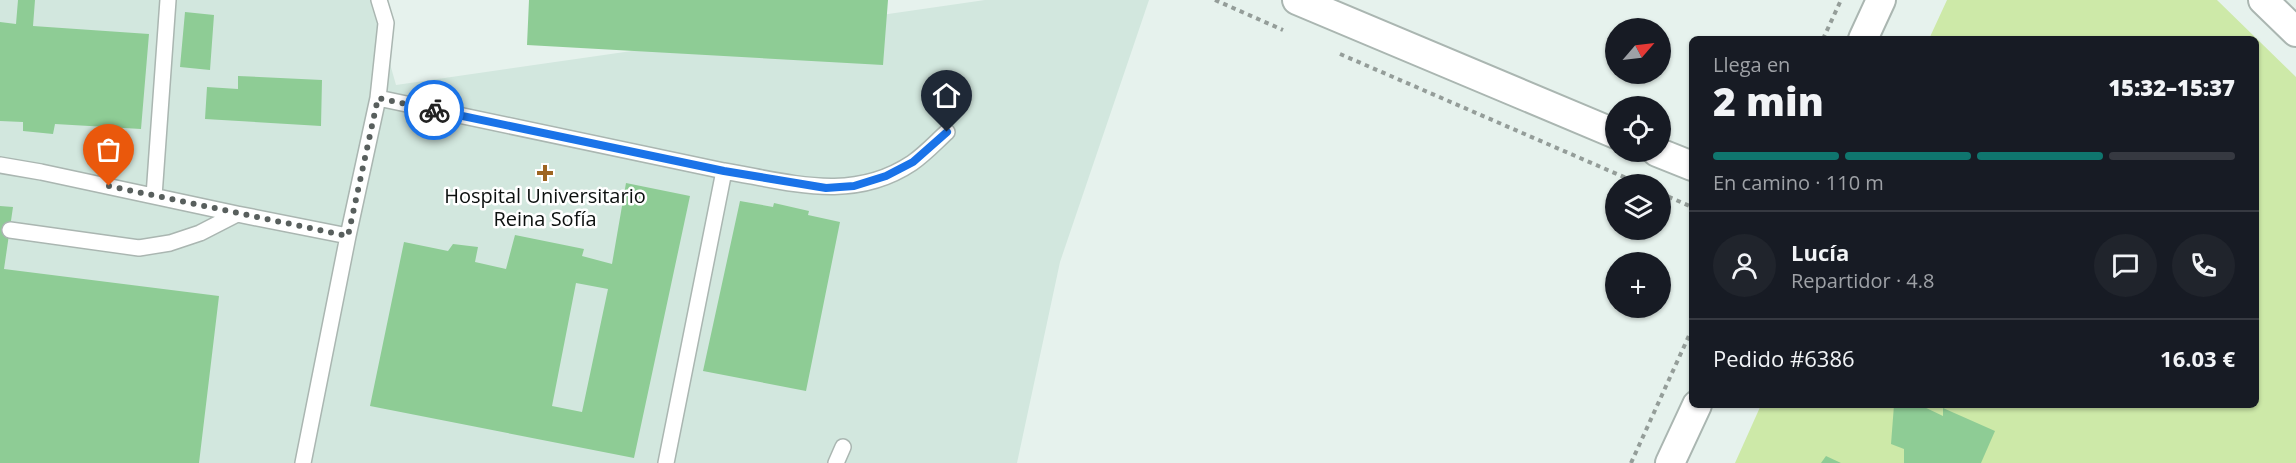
<!DOCTYPE html>
<html lang="es">
<head>
<meta charset="utf-8">
<style>
  :root { --surface:#171b24; --page:#20242c; --text:#f1f3f6; --muted:#9ea1a6; --line:#363941; --accent:#0f766e }
  body { margin:0; font-family:"Open Sans",sans-serif; background:var(--page); color:var(--text); height:100vh; display:flex; flex-direction:column; font-size:22px; white-space:nowrap }
  * { box-sizing:border-box; margin:0 }
  p { font-size:20px; color:var(--muted) }
  .icon { flex:none; width:33px; height:33px; fill:none; stroke:currentColor; stroke-width:2; stroke-linecap:round; stroke-linejoin:round }
  .map { position:relative; flex:1; overflow:hidden }
  .panel { position:absolute; left:1689px; top:36px; width:570px; height:372px; display:flex; flex-direction:column; background:var(--surface); border-radius:9px; box-shadow:0 2px 4px #0004 }
  .panel>* { flex:none }
  .needle { width:39px; rotate:62deg }
  .tools { position:absolute; left:1605px; top:18px; display:grid; gap:12px }
  .tools a { display:grid; place-items:center; width:66px; height:66px; border-radius:50%; background:var(--surface); box-shadow:0 2px 4px #0004; font-size:30px }
  .pin { position:absolute; display:grid; place-items:center; width:51px; height:51px; color:#fff; margin:-62px -26px; border-radius:50% 50% 50% 0; rotate:-45deg; box-shadow:0 0 6px #0007 }
  .pin .icon { rotate:45deg }
  .courier { position:absolute; display:grid; place-items:center; width:60px; height:60px; margin:-30px; border:4px solid #1a73e8; border-radius:50%; background:#fff; color:#222; box-shadow:0 2px 8px #0007 }
  .summary em { font-style:normal; font-weight:800 }
  .summary div { display:flex; flex-direction:column-reverse }
  .summary { display:flex; align-items:center; justify-content:space-between; height:102px; padding:0 24px }
  h1 { font-size:39px; font-weight:800; line-height:45px }
  .bar { display:grid; grid-template-columns:repeat(4,1fr); gap:9px 6px; align-content:center; height:72px; padding:0 24px }
  .bar i { height:8px; border-radius:4px; background:var(--line) }
  .bar .on { background:var(--accent) }
  .bar p { grid-column:span 4 }
  .line { display:flex; align-items:center; gap:15px; padding:0 24px; border-top:2px solid var(--line) }
  .line div { flex:1 }
  .round { display:grid; place-items:center; flex:none; width:63px; height:63px; border-radius:32px; background:var(--page) }
  .map>svg:first-child { display:block }
  .built { fill:#d2e7de }
  .green { fill:#cde9a8 }
  .building { fill:#8ecc95; fill-rule:evenodd }
  .lines { fill:none; stroke-linecap:round; stroke-linejoin:round }
  .lane-casing { stroke:#aab6b1; stroke-width:18 }
  .street-casing { stroke:#aab6b1; stroke-width:32 }
  .path { stroke:#949d99; stroke-width:4; stroke-dasharray:4.5 4.5; stroke-linecap:butt }
  .lane { stroke:#fff; stroke-width:15 }
  .street { stroke:#fff; stroke-width:28 }
  .done { stroke:#585f5d; stroke-width:6; stroke-dasharray:0 10.8 }
  .route { stroke:#1a73e8; stroke-width:8 }
  .poi-dot { fill:#9e6522; stroke:#fff; stroke-width:2 }
  .labels { text-anchor:middle; stroke-width:5; stroke-linejoin:round; paint-order:stroke }
  .poi-label { font-size:20px; fill:#0c100f; stroke:#fff }
</style>
</head>
<body>
<div class="map">
<svg width="2296" height="463" viewBox="0 0 2296 463">
  <rect width="100%" height="100%" fill="#e6f2ed"/>
  <path class="built" d="M0,0H372L396,85L985,0H1149L1060,262L1017,463H0Z"/>
  <path class="green" d="M1947,0H2217L2296,77V463H1735L1761,405H2256V39H1929Z"/>
  <path class="building" d="M18,0H35L33,26L149,34L141,129L55,124L53,134L23,131V122L0,121V22L16,24Z
    M529,0H888L883,65L527,45Z
    M185,12L214,15L210,70L180,67Z
    M238,76L322,80L321,126L205,119L207,87L238,89Z
    M626,183L690,196L634,458L370,406L404,242L448,251L453,244L478,247L475,262L506,269L515,235L584,249L582,256L612,264ZM576,283L608,289L582,412L552,406Z
    M740,201L773,207L774,203L809,211L808,215L840,222L806,391L703,371Z
    M0,206L13,207L4,269L219,296L199,463H0Z
    M1894,405H1920L1943,416V408L1995,431L1981,463H1904V449L1891,444Z
    M1826,456L1841,463H1821Z"/>
  <g class="lines">
    <defs>
      <path id="lane" d="M378,98L386,23L379,0
        M0,165L41,172L237,214L200,233L170,243L139,248L10,230
        M724,171C790,182 852,203 912,163C925,154 936,142 947,132
        M154,196L168,0
        M237,214L348,236L303,463
        M348,236L378,98L724,171L666,463
        M836,463L843,447"/>
      <path id="street" d="M1297,0L1616,134
        M2263,0L2296,32
        M1863,39L1881,0
        M1657,152L1692,166
        M1670,463L1697,405"/>
    </defs>
    <use href="#lane" class="lane-casing"/>
    <use href="#street" class="street-casing"/>
    <path class="path" d="M1215,0L1283,30
      M1823,39L1841,0
      M1340,54L1640,184
      M1660,193L1692,207
      M1631,463L1692,329"/>
    <use href="#lane" class="lane"/>
    <use href="#street" class="street"/>
  </g>
  <g class="lines">
    <path class="done" d="M109,186L348,236L378,98L434,110"/>
    <path class="route" d="M434,110L724,171L826,188L854,186L886,176L913,162L947,132"/>
  </g>
  <path class="poi-dot" d="M542 164h6v6h6v6h-6v6h-6v-6h-6v-6h6z"/>
  <g class="labels">
    <g class="poi-label">
      <text x="545" y="203">Hospital Universitario<tspan x="545" dy="23">Reina Sofía</tspan></text>
    </g>
  </g>
</svg>
<div class="tools">
<a><svg class="needle" viewBox="-14 -14 28 28"><path d="M0-13l5 13h-10z" fill="#e53935"/><path d="M0 13l5-13h-10z" fill="#9ea1a6"/></svg></a>
<a><svg class="icon" aria-label="locate" viewBox="0 0 24 24"><circle cx="12" cy="12" r="6"/><path d="M12 2v4M12 18v4M2 12h4M18 12h4"/></svg></a>
<a><svg class="icon" aria-label="layers" viewBox="0 0 24 24"><path d="M12 4l9 5-9 5-9-5zM3 14l9 5 9-5"/></svg></a>
<a>+</a>
</div>
<div class="pin" style="left:109px;top:186px;background:#ea580c"><svg class="icon" aria-label="bag" viewBox="0 0 24 24"><path d="M5 8h14l-1 12H6zM9 8a3 3 0 0 1 6 0"/></svg></div>
<div class="pin" style="left:947px;top:132px;background:#1f2937"><svg class="icon" aria-label="home" viewBox="0 0 24 24"><path d="M3 11l9-7 9 7M6 9v11h12V9"/></svg></div>
<div class="courier" style="left:434px;top:110px"><svg class="icon" aria-label="bike" viewBox="0 0 24 24"><circle cx="6" cy="16" r="4"/><circle cx="18" cy="16" r="4"/><path d="M6 16l4-8h5l3 8M10 8l3 8H6M13 5h3"/></svg></div>
<section class="panel">
<div class="summary"><div><h1>2 min</h1><p>Llega en</p></div><em>15:32–15:37</em></div>
<div class="bar"><i class="on"></i><i class="on"></i><i class="on"></i><i></i><p>En camino · 110 m</p></div>
<div class="line" style="height:108px"><a class="round"><svg class="icon" aria-label="person" viewBox="0 0 24 24"><circle cx="12" cy="8" r="4"/><path d="M4 21q1-7 8-7t8 7"/></svg></a><div><b>Lucía</b><p>Repartidor · 4.8</p></div><a class="round"><svg class="icon" aria-label="chat" viewBox="0 0 24 24"><path d="M4 5h16v11H9l-5 4z"/></svg></a><a class="round"><svg class="icon" aria-label="phone" viewBox="0 0 24 24"><path d="M5 4h4l2 5-3 2q2 4 5 5l2-3 5 2v4C11 20 4 13 5 4z"/></svg></a></div>
<div class="line" style="height:78px"><div>Pedido #6386</div><b>16.03 €</b></div>
</section>
</div>
</body>
</html>
